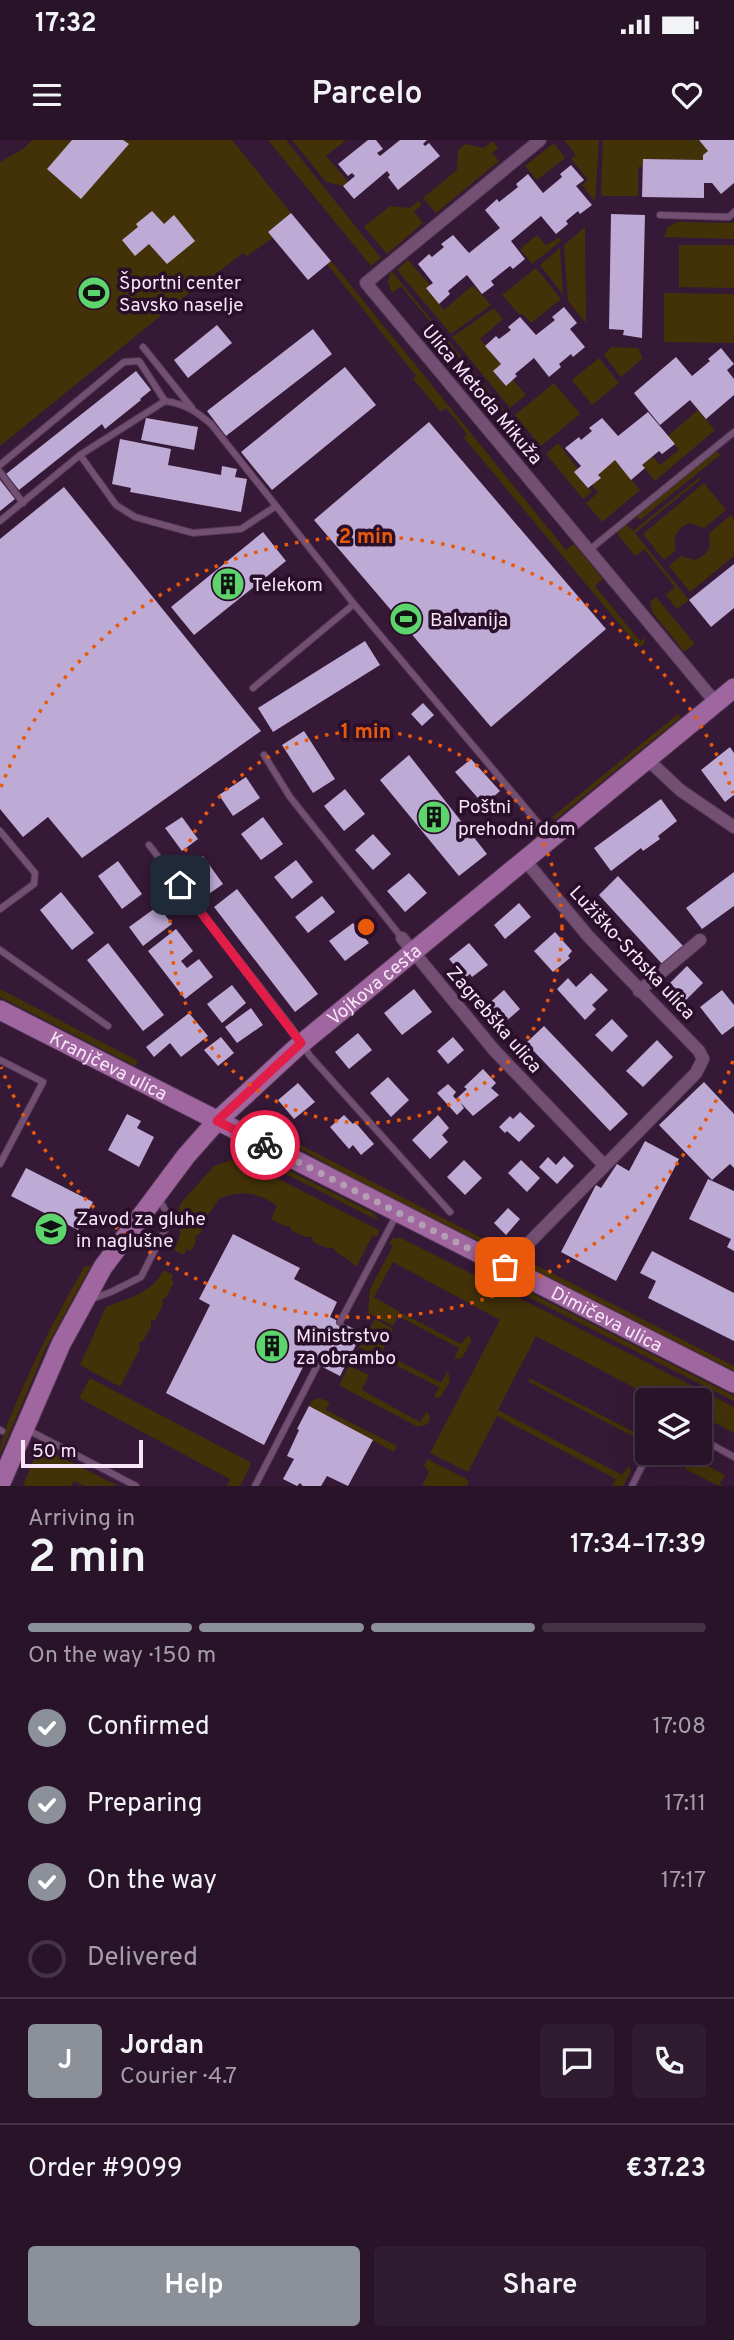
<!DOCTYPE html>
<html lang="en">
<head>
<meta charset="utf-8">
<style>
  :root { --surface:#281328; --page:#301c30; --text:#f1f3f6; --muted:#a59ea8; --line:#443245; --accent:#8c9099 }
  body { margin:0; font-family:Overpass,sans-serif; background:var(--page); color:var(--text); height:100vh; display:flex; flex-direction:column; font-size:26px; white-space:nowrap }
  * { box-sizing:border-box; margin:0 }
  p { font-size:23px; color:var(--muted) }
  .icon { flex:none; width:38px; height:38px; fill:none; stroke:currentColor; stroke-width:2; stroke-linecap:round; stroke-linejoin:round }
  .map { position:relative; height:1346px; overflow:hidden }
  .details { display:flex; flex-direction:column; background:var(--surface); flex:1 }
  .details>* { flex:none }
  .fabs { position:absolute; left:635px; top:1248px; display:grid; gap:14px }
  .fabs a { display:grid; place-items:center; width:77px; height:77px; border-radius:7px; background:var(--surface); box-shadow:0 7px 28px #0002,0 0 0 2px var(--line); font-size:35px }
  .scale { position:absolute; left:21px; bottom:18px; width:122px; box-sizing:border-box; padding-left:7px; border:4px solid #f8e6f8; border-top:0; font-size:19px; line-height:24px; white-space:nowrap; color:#f8e6f8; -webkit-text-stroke:5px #2a0f2b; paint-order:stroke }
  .pin { position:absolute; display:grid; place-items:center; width:60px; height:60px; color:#fff; margin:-30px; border-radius:14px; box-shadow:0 4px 10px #0006 }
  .courier { position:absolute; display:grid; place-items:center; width:70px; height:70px; margin:-35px; border:5px solid #e11d48; border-radius:50%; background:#fff; color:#222; box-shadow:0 2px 9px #0007 }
  .head em { font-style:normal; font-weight:600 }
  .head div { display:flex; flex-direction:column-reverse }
  .head { display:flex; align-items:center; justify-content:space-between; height:119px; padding:0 28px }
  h1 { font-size:46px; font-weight:600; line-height:52px }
  .bar { display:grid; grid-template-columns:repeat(4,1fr); gap:10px 7px; align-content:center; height:84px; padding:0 28px }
  .bar i { height:9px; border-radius:5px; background:var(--line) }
  .bar .current { background:var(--accent) }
  .bar p { grid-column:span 4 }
  .line { display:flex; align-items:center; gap:18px; padding:0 28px; border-top:2px solid var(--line) }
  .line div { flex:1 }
  .round { display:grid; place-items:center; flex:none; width:74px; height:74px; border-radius:7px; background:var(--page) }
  ol { padding:0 28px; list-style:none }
  li { display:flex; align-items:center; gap:21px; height:77px }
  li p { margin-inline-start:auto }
  li .icon { padding:7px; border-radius:50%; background:var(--accent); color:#fff; stroke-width:4 }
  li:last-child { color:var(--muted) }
  li i { width:38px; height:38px; border:4px solid var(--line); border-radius:50% }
  .button { display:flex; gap:14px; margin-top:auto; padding:14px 28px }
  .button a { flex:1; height:80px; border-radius:7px; background:var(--accent); color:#fff; font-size:28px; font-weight:600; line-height:80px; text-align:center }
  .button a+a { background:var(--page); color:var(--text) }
  .status { display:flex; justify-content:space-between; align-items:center; height:49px; padding:0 35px; background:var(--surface); direction:ltr }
  .status svg { height:19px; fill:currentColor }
  header { display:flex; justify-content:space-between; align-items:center; height:91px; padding:0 28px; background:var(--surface); font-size:32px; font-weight:600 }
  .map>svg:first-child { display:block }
  .green { fill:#433208 }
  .building { fill:#beabd5 }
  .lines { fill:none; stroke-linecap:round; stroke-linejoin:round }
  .lane-casing { stroke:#503651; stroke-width:8 }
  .street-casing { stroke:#503651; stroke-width:14 }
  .secondary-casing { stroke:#503651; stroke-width:21 }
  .lane { stroke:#734f74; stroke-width:6 }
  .street { stroke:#734f74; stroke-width:12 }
  .secondary { stroke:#9f66a0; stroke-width:19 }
  .done { stroke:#b49eb4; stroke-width:7; stroke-dasharray:0 12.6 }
  .route { stroke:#e11d48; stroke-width:9 }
  .ring { fill:none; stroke:#e8590c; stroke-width:3.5; stroke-dasharray:3.5 7 }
  .labels { text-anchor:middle; stroke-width:7; stroke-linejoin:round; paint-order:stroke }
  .poi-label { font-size:19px; fill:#f8e6f8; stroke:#2a0f2b; text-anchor:start }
  .street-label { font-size:19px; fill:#f8e6f8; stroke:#2a0f2b }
  .centre { fill:#e8590c; stroke:#2a0f2b; stroke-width:3.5 }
  .ring-label { font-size:21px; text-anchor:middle; font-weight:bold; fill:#e8590c; stroke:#2a0f2b; stroke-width:7; stroke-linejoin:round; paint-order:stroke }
</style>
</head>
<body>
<div class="status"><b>17:32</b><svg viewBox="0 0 49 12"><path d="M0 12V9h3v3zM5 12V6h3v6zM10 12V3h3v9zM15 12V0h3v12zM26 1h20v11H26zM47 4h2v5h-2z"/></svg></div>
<header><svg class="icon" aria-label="menu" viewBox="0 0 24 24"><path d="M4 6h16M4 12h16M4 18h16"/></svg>Parcelo<svg class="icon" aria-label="heart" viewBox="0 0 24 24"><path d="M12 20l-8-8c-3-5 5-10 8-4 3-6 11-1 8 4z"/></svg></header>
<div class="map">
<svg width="734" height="1346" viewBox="0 0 734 1346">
  <rect width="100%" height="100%" fill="#351936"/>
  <path class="green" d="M32,0H232L291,73L268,92L273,98L247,116L243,113L208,140L206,139L0,306V22L23,9Z
    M268,0H286L381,118L371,126Z
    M292,0H346L326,16L348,42L343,46L326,42Z
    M564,0H599L595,62L582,45L588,40L571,19L576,15Z
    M603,0H699L708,11L703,15V20L643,19V27H638V56H604L601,54Z
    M493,1L498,8L492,13L499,21L436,73L423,58L457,30L458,10L465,4L484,8Z
    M554,3L565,18L537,40L525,26Z
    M418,61L422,65L414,72L423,83L387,114L364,87L390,66L410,68Z
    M734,81V99L664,97L668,87L677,82L731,83Z
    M585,87V88L586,183L568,161L564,105Z
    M537,95L546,105L559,98L562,100L532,124L520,109Z
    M679,105H734V148L679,147Z
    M560,108L563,155L540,125Z
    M408,120L430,145L427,149L444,170L473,145L491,165L451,194L397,130Z
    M331,121L566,410L574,404L603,439L595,446L640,501L645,498L644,504L639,507L631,498L464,298L467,294L446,268L441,272L413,239L416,236L327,124Z
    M536,128L561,159L531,183L524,175L519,174L502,155Z
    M391,130L506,272L503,271L401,146L392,153L388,142Z
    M664,153L734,154V203L664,202Z
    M494,168L503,179L480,199L501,224L493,231L505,246L513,240L526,255L510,268L452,197Z
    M611,207L638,208L643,218L621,237L604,215Z
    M599,218L619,243L592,265L572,240Z
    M554,243L580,274L541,306L515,275Z
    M698,270L715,290L655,341L642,325L652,316L660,325L679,310L668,296Z
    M558,303L578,329L575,332L592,352L583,359L546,314Z
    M716,310L720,315L640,380L636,376Z
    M615,320L640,350L602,382L586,363L598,353L592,345L600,338L598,335Z
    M700,337L701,339L635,393L689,460L677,469L666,455L675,447L644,409L635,416L616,392L626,384L633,391Z
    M704,343L726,370L704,388L690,383C678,387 672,397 676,410L664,420L643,394Z
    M731,375L734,380V416L690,452L669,426L681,416L695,420L704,415L710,407L709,393Z
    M656,457L695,504L684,512L653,473L650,462Z
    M678,574L681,577L555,680L552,677Z
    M0,849L138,921L135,926L0,857Z
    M283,996L509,1112L506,1115L352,1038L285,1000L281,998Z
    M256,1014L373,1073L379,1081L252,1017Z
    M232,1020L247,1023L379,1090L377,1097L373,1095L356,1127C350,1119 339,1116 333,1108H327L313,1102L312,1097H306L292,1091L290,1086H284L271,1079L277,1066C260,1052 239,1050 219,1059L207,1076L200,1094L195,1096L196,1102L191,1111L187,1109L184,1115L174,1110C187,1087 175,1082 180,1064L214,1026Z
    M399,1097L734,1267V1293L700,1275V1260H658L536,1196L498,1270L622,1335L629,1326L631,1331L623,1346H612L616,1339L497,1276L468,1332L430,1313L500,1180L393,1122L374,1157L400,1172L393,1186L368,1173L370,1149L393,1106L389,1103L393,1098L397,1099Z
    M522,1118L734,1226V1231L519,1122Z
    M85,1126H91L45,1210L0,1315C0,1297 9,1281 16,1263C36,1216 59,1170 85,1126Z
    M480,1127L734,1256V1261L479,1132Z
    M164,1130L173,1135L171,1140L174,1142L166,1158L162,1159L163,1165L155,1180L151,1181V1187L143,1201L139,1203L140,1208L120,1247L80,1225L106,1167C129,1158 152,1153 164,1130Z
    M402,1173L461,1204L469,1194L471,1202L462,1218L454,1219L459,1208L400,1177Z
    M375,1179L392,1188L393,1191L382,1212L441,1243L447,1232L449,1234L450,1241L441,1257L434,1258L439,1247L359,1207Z
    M349,1226L369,1235L362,1250L420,1282L427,1271L430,1277L428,1284L418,1287L342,1247L339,1245Z
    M90,1238L250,1322L251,1325L240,1346H227L230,1339L79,1258Z
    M529,1238L642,1296L647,1287V1299L642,1310L635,1311L640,1300L529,1242Z
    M319,1258L330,1262L326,1270L397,1306L394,1312L309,1266L313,1260Z
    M39,1306L118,1346H84L74,1341L71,1346H23Z
    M691,1317L725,1335L720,1344L724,1346H719L685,1329Z
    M427,1319L465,1338L469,1342L467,1346H422L429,1332L424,1326Z"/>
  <path class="building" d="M72,0H123L129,4L81,59L47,29Z
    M368,0H376L383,9L377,13L380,16L400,0H427L423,4L425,6L429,3L440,16L398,50L388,37L390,35L387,31L354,59L343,46L355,36L352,33L348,36L338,24Z
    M699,0H734V43L721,54L712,43H704V58L642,57L643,19L703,20V15L708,11Z
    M571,25L584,40L576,46L592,65L580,74L578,71L566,81L568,84L556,94L541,76L511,101L525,119L513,129L510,126L491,141L494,145L482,154L467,135L448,151L450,154L439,164L426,148L433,143L418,124L429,114L432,117L444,107L441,104L453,95L469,113L500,88L485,70L497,59L499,62L518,47L516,44L528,34L543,53L562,37L560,34Z
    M152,71L164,84L174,75L195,101L167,124L149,104L135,116L122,100L138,87L136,84Z
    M291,73L331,121L308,140L268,92Z
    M611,74L645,75L642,198L623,195L624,190L609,189Z
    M564,167L577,183L570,189L585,207L573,217L571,214L559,224L561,227L549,237L534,218L515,234L517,236L506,246L493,231L501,224L485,206L496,196L499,199L511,190L508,187L520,177L536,195L555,180L552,177Z
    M217,185L232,203L188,238L174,220Z
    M313,189L332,214L226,296L207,271Z
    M721,208L734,224L727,230L734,239V255L706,279L690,260L660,285L634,253L676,217L692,236L710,221L708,219Z
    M345,227L376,265L272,350L241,312Z
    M136,231L151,250L140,259L141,260L105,289L102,284L19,350L6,334Z
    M648,272L675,304L662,314L659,311L642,325L645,328L631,340L615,320L598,335L601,338L588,348L574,332L581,326L565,308L579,297L581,300L592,291L589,288L602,278L618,296Z
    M146,278L198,287L194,310L141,300Z
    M429,282L606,489L491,587L314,380Z
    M120,299L171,309L168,325L221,335L222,326L237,329L235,337L247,339L241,372L130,352L131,348L112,344Z
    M0,340L15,359L0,371Z
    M64,347L261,591L82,718L48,677L23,697L0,669V399Z
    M263,392L286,421L194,495L171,467Z
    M734,424V468L711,487L689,460Z
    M365,501L380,525L273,592L258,568Z
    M423,563L434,575L422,586L411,574Z
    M304,591L335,639L313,653L282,605Z
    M730,607L734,613V655L725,662L701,630Z
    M409,615L487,714L459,736L380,640Z
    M471,619L500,651L484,665L455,632Z
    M246,637L260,658L233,676L219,655Z
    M345,649L365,674L344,691L324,666Z
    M661,659L677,681L658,696L660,699L643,711L641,708L611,731L594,708Z
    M182,677L198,699L182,711L165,688Z
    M263,677L283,704L261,720L241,694Z
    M373,694L391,714L373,730L355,710Z
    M203,716L223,744L206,756L199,746L196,748L183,730Z
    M296,720L313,742L292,759L274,737Z
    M118,721L142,754L122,769L98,736Z
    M734,732V766L702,789L686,768Z
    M409,733L427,753L405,772L387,751Z
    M618,736L684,807L664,826L599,755Z
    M237,749L318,854L295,872L214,767Z
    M61,752L94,793L72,810L40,770Z
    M322,756L335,772L308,793L295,777Z
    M519,763L531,777L505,799L494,785Z
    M158,766L172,784L143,806L129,787Z
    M353,783L369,803L345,821L329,801Z
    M176,789L193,811L181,821L187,828L199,819L213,837L185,859L148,811Z
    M555,792L572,811L568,816L570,818L553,832L534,811Z
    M108,803L164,875L143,891L87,820Z
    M469,803L488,825L472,837L470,834L465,838L449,819Z
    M687,826L703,843L684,862L668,845Z
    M591,833L608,850L592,865L596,869L585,880L557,849L568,838L576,847Z
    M232,845L246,863L222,883L207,864Z
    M414,849L432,872L402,895L384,873Z
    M504,850L520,869L503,884L487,865Z
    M722,850L734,865V886L722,895L700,867Z
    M251,868L263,885L237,903L225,887Z
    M189,873L208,896L181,917L170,903L154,917L146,907Z
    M612,879L628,896L612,912L595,895Z
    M544,886L628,974L610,991L526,903Z
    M358,893L372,910L349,929L335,912Z
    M221,897L234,913L218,926L204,910Z
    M453,897L464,910L448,924L437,911Z
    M657,900L673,917L643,947L626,931Z
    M483,929L496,943L491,948L499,955L473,976L460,962L464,968L457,975L437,953L448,944L456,952L453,956L456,959L467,949L464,947Z
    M388,937L409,960L391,977L370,953Z
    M704,942L734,974V1028L730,1024L712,1040L659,985Z
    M298,943L315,962L294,979L278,960Z
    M520,972L535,986L519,1002L507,991L505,993L499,987L510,976L513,979Z
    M127,974L141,981L137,988L154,997L139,1027L108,1010Z
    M344,975L353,984L355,982L374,1004L361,1015L353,1005L349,1009L330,987Z
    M438,975L449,988L442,995L448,1002L430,1019L412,1000Z
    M645,1001L679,1019L616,1141L561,1112L596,1045L601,1048L617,1024L629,1031Z
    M564,1016L574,1026L557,1044L539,1027L548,1017L556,1025Z
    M464,1020L482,1038L465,1055L447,1037Z
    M521,1020L540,1038L527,1052L508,1033Z
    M26,1028L93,1062L78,1090L11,1056Z
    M708,1039L734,1051V1111L727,1107L731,1099L689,1079Z
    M508,1068L520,1079L506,1095L494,1083Z
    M233,1094L300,1128L294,1139L337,1162L330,1177L362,1193L340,1236L307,1219L264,1305L166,1253L210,1165L199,1159Z
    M652,1111L734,1153V1201L648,1158L656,1141L640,1133Z
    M309,1266L373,1300L348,1346L327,1336L321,1346H303L300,1343L297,1346L283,1339L294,1319L287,1316L299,1290L297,1289Z"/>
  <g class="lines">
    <defs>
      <path id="lane" d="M660,75L729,77L734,72
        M143,207L192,268
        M80,315L116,365L135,377L193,393L241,389L276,366
        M0,325L124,222L139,221L165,261
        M0,332L23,363
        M0,381L80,315L165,261C185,264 196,271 211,284L354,464L549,696
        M588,411L734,292
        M253,548L354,464
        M264,615L290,657L402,798
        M0,691L35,733L34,744L0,769
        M149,705L291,887L310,916L450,1072
        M0,810L108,886
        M0,920L43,942L0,1024
        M92,1159L111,1152L141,1137L168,1084L167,1073L158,1057
        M340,1182L397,1074
        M0,1290L2,1291
        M28,1290L136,1346
        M700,1298L734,1317
        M255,1346L318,1224
        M632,1346L649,1312"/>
      <path id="street" d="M540,0L366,143L716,563
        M647,619L680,650L734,687
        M402,798L494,910L604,1025
        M639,851L700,800
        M505,1127L696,933L703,919L699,911L588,796L524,719"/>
      <g id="secondary">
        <path id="s1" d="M0,870L734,1243"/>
        <path id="s2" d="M0,1345L61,1204L103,1127L186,1016L217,981L296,908L734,548"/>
      </g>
    </defs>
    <use href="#lane" class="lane-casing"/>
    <use href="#street" class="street-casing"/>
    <use href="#secondary" class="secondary-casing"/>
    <use href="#lane" class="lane"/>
    <use href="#street" class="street"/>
    <use href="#secondary" class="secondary"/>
  </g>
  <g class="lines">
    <path class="done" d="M265,1005L505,1127"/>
    <path class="route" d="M180,745L301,903L217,981L265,1005"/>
  </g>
  <g class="ring">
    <circle cx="366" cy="787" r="196"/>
    <path d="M733 921A391 391 0 0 1 1 927M1 647A391 391 0 0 1 733 653"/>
  </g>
  <defs>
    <symbol id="stadium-disc" viewBox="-11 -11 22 22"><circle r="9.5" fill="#5dd56c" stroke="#2a0f2b"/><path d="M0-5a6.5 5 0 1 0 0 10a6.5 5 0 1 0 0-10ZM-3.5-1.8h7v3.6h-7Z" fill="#111"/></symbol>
    <symbol id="building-disc" viewBox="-11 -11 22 22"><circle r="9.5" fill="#5dd56c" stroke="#2a0f2b"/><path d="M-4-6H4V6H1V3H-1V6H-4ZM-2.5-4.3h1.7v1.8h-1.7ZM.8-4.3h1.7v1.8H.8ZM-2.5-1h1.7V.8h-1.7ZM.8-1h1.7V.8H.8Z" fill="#111"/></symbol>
    <symbol id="school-disc" viewBox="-11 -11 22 22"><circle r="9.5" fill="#5dd56c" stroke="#2a0f2b"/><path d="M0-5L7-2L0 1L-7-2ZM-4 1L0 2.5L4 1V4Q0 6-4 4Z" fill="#111"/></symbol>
  </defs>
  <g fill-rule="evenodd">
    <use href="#stadium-disc" x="75" y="134" width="38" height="38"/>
    <use href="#building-disc" x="209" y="425" width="38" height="38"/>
    <use href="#stadium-disc" x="387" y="460" width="38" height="38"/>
    <use href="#building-disc" x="415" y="658" width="38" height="38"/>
    <use href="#school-disc" x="32" y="1070" width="38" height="38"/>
    <use href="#building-disc" x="253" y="1187" width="38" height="38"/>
  </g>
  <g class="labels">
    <g class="poi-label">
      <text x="119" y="149">Športni center<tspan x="119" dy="22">Savsko naselje</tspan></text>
      <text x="252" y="451">Telekom</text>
      <text x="430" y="486">Balvanija</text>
      <text x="458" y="673">Poštni<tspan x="458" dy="22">prehodni dom</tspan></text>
      <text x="76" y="1085">Zavod za gluhe<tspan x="76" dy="22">in naglušne</tspan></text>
      <text x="296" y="1202">Ministrstvo<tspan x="296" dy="22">za obrambo</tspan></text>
    </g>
    <g class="street-label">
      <text transform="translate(483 254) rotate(50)" y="7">Ulica Metoda Mikuža</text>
      <text transform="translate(633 812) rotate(47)" y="7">Lužiško-Srbska ulica</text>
      <text dy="7" stroke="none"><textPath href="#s2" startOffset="635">Vojkova cesta</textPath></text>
      <text transform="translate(495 879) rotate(49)" y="7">Zagrebška ulica</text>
      <text dy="7" stroke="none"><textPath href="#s1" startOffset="122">Kranjčeva ulica</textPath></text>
      <text dy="7" stroke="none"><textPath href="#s1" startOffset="681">Dimičeva ulica</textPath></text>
    </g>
  </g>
  <circle cx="366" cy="787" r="10" class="centre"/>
  <g class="ring-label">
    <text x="366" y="403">2 min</text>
    <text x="366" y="598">1 min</text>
  </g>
</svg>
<div class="fabs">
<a><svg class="icon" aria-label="layers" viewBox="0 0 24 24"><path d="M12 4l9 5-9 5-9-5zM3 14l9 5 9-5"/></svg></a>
</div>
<div class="scale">50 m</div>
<div class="pin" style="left:505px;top:1127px;background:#ea580c"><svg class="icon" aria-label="bag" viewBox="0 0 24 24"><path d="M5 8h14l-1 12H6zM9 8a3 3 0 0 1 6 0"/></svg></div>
<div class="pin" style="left:180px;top:745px;background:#1f2937"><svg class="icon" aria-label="home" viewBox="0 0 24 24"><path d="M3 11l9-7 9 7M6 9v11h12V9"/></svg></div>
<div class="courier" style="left:265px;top:1005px"><svg class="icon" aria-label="bike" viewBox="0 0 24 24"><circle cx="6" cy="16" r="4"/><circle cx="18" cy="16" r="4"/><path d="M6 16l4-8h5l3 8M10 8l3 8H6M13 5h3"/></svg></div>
</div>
<section class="details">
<div class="head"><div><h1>2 min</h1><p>Arriving in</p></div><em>17:34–17:39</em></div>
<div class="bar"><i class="current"></i><i class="current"></i><i class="current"></i><i></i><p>On the way · 150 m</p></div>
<ol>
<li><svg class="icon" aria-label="check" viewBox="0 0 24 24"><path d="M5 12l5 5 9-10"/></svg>Confirmed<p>17:08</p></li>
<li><svg class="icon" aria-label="check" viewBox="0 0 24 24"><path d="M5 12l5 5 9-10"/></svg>Preparing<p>17:11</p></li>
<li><svg class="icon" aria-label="check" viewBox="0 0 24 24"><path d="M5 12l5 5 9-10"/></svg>On the way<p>17:17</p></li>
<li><i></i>Delivered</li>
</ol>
<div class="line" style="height:126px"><b class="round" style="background:var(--accent);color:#fff">J</b><div><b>Jordan</b><p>Courier · 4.7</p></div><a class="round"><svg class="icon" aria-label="chat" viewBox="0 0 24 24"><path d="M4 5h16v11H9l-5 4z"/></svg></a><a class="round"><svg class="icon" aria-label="phone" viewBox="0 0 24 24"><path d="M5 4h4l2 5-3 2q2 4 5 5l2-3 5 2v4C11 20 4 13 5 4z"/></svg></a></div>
<div class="line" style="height:91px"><div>Order #9099</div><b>€37.23</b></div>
<div class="button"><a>Help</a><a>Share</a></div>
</section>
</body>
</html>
